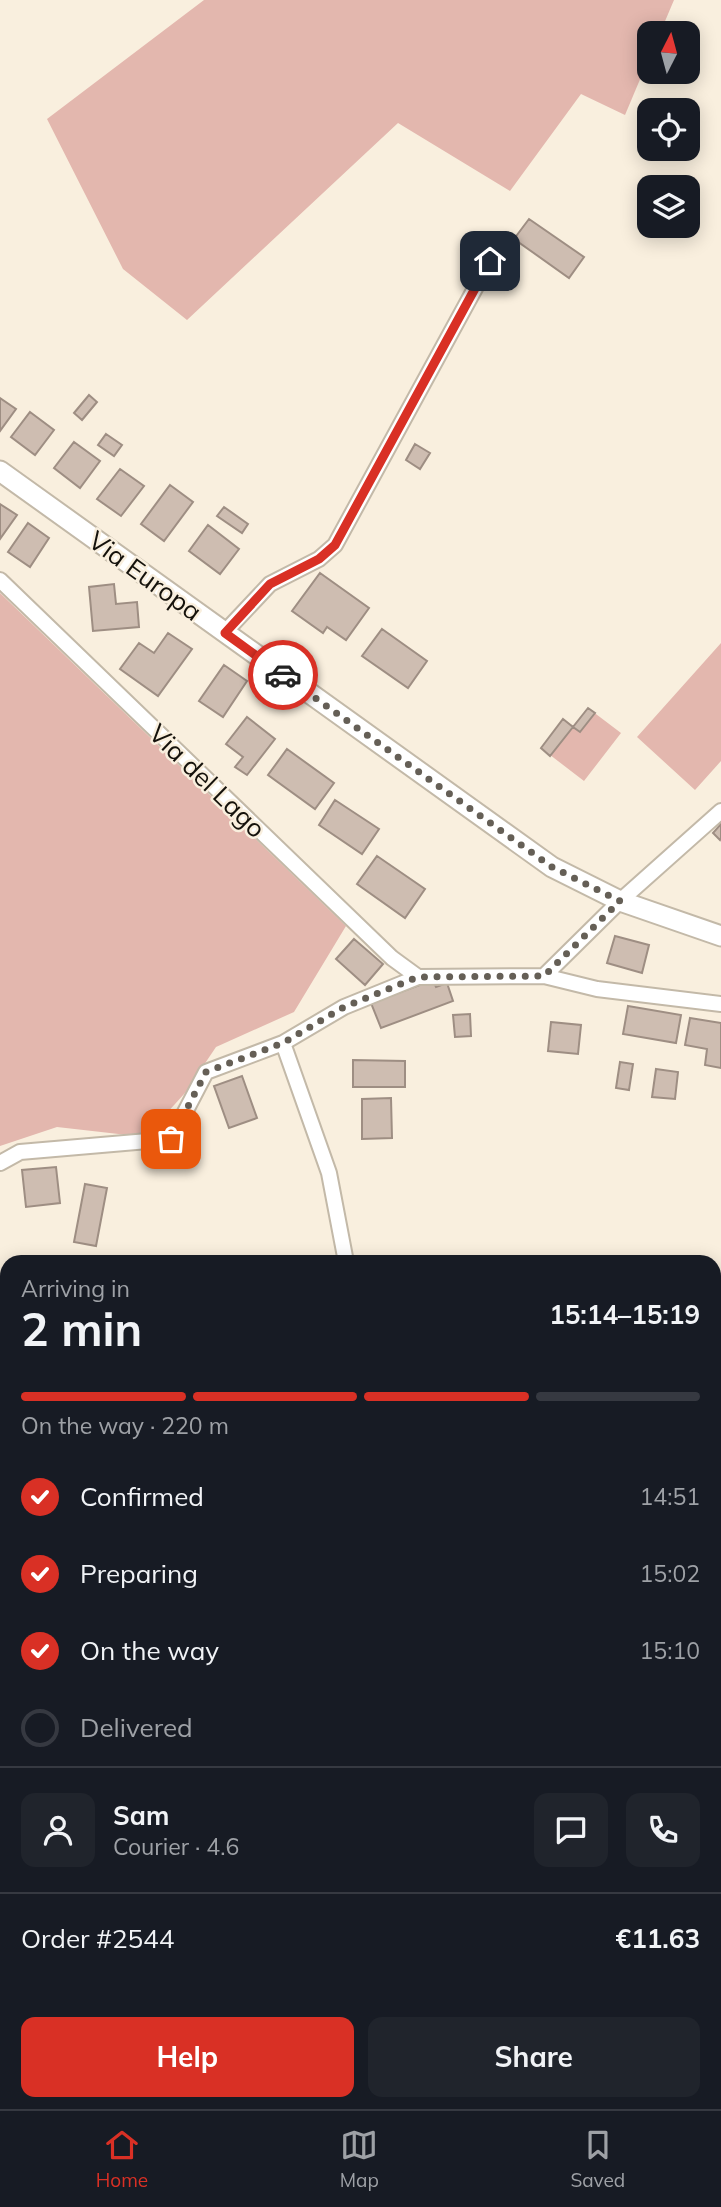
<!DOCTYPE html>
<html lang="en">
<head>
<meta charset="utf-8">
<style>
  :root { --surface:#171b24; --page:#20242c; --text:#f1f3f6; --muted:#9ea1a6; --line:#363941; --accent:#d93025 }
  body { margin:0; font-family:Mulish,sans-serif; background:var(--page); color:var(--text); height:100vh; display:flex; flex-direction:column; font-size:26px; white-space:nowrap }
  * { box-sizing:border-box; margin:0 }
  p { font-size:23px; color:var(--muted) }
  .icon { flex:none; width:38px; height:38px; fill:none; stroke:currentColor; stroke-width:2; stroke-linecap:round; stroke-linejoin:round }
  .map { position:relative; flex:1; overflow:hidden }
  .side { position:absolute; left:0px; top:1255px; width:721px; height:856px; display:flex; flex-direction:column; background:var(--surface); border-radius:21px 21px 0 0; box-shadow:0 4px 18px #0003 }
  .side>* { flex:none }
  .needle { width:46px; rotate:6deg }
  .controls { position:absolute; left:637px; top:21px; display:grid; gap:14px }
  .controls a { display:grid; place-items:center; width:63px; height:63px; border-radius:14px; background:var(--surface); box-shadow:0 4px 18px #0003; font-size:35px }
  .pin { position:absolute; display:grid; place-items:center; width:60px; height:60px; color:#fff; margin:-30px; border-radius:14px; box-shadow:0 4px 10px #0006 }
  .courier { position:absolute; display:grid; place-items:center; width:70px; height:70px; margin:-35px; border:5px solid #d93025; border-radius:50%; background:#fff; color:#222; box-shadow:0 2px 9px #0007 }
  .head em { font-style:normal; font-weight:700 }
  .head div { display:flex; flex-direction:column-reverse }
  .head { display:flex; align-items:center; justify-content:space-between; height:119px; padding:0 21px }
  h1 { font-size:46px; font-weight:700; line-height:52px }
  .bar { display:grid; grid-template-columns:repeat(4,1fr); gap:10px 7px; align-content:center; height:84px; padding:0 21px }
  .bar i { height:9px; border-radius:5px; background:var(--line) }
  .bar .active { background:var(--accent) }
  .bar p { grid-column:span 4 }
  .line { display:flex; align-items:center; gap:18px; padding:0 21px; border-top:2px solid var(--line) }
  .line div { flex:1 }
  .round { display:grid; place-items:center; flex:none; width:74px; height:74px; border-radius:14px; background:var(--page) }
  ol { padding:0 21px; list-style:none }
  li { display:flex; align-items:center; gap:21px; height:77px }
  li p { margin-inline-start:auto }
  li .icon { padding:7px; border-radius:50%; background:var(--accent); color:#fff; stroke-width:4 }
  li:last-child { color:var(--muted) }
  li i { width:38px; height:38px; border:4px solid var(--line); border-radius:50% }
  .action { display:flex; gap:14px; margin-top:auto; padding:14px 21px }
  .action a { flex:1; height:80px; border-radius:14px; background:var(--accent); color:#fff; font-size:28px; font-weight:700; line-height:80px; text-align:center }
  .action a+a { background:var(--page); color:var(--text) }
  .tab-bar { display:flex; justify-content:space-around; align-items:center; height:98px; border-top:2px solid var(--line); background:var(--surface); font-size:19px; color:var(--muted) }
  .tab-bar a { display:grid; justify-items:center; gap:4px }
  .tab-bar .active { color:var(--accent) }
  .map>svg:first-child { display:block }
  .green { fill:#e3b7ae }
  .water { fill:#b9d49d }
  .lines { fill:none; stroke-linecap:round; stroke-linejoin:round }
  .stream { stroke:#b9d49d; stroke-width:5 }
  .building { fill:#cebdb1; stroke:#9e8e83; stroke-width:2 }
  .street-casing { stroke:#c3b9a8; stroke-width:18 }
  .secondary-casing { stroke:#c3b9a8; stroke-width:23 }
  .street { stroke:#fff; stroke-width:14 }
  .secondary { stroke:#fff; stroke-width:19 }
  .done { stroke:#655f56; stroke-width:7; stroke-dasharray:0 12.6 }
  .route { stroke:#d93025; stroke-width:9 }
  .labels { text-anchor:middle; stroke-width:5; stroke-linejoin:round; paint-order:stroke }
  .street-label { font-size:26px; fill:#15120c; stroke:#f9efde }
</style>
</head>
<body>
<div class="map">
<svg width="721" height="2109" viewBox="0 0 721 2109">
  <rect width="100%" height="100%" fill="#f9efde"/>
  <path class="green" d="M204,0H674L660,33H649V58L625,115L581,94L510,191L398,123L187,320L123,269L47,119Z
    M0,593L346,926L294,1012L216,1047L185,1093L145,1137L57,1127L0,1146Z
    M721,643V761L695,790L637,737Z
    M588,708L621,733L584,781L541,748L563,719L573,726Z"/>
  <path class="water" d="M7,1729V1936L0,1933V1748Z
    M59,2104H132L134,2109H62Z"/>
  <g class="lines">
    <path class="stream" d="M714,1420L721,1419
      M0,1671L7,1666
      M0,2070L7,2083
      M18,2104L21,2109"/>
  </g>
  <path class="building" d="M529,219L584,257L569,278L514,239Z
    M89,395L97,402L82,420L74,413Z
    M0,398L16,409L0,431Z
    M30,412L54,430L35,455L11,437Z
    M106,434L122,445L114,456L98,445Z
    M74,442L100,461L80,488L54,468Z
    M415,444L430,453L420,469L406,460Z
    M120,469L144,486L121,516L97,499Z
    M170,485L193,502L164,541L141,524Z
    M0,504L17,515L0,539Z
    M224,507L248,524L242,533L217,516Z
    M28,523L49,538L30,567L8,552Z
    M208,525L239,549L220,574L189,551Z
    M320,573L369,608L346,640L327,627L323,633L292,611Z
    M114,584L116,604L137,602L139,627L93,631L89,587Z
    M382,629L427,661L408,688L362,656Z
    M168,633L192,649L158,696L120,669L139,643L154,653Z
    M224,665L247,681L223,717L199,701Z
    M588,708L595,713L580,732L573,727Z
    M247,717L275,739L247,775L235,767L243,757L226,744Z
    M563,719L573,727L550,756L541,748Z
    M287,749L334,783L315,809L268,775Z
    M335,800L379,829L362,854L319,825Z
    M721,824V838L720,840L713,833Z
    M377,856L425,889L405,918L357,884Z
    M615,936L649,945L642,973L607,963Z
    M354,939L383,964L365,985L336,959Z
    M433,980L436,987L447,983L453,1001L381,1028L371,1003Z
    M628,1006L681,1015L676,1043L623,1034Z
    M470,1014L471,1036L455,1037L453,1015Z
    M690,1018L721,1023V1068L705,1065L707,1049L685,1045Z
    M551,1022L581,1025L578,1054L548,1051Z
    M353,1060L405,1061V1087H353Z
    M620,1062L633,1064L629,1090L616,1088Z
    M656,1069L678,1072L675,1099L652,1097Z
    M242,1076L257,1118L229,1128L214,1086Z
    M391,1098L392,1138L362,1139V1099Z
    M56,1167L60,1203L26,1207L22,1170Z
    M85,1184L107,1188L96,1246L74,1242Z"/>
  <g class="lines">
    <defs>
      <path id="street" d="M0,580L392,958L418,977
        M224,633L270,584L319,559L335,545L490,261
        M544,976L620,901L721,811
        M283,1043L329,1173L346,1262
        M0,1163L20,1152L171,1139L206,1072L283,1043L344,1007L418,977L544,976L597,989L721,1004
        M453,2109L454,2104"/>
      <path id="secondary" d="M0,471L552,867L620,901L721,936"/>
    </defs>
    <use href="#street" class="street-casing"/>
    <use href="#secondary" class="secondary-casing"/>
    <use href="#street" class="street"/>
    <use href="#secondary" class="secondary"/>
  </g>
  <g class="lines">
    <path class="done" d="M171,1139L206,1072L283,1043L344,1007L418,977L544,976L620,901L552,867L283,675"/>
    <path class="route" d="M283,675L225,633L270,584L319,559L335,545L490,261"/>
  </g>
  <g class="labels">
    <g class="street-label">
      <text transform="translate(145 576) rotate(36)" y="9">Via Europa</text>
      <text transform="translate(207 781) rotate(44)" y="9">Via del Lago</text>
    </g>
  </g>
</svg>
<div class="controls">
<a><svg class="needle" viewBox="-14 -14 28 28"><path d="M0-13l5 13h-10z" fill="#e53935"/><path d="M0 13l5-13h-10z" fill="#9ea1a6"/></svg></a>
<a><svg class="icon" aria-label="locate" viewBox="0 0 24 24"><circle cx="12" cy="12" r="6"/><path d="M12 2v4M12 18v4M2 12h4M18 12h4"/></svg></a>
<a><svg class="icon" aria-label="layers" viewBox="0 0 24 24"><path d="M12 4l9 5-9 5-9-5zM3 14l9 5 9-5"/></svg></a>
</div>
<div class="pin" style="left:171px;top:1139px;background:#ea580c"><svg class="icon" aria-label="bag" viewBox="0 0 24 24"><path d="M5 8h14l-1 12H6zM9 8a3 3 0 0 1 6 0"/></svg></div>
<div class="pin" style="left:490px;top:261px;background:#1f2937"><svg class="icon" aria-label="home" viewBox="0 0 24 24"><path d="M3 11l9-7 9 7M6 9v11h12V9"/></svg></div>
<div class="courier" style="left:283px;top:675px"><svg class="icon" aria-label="car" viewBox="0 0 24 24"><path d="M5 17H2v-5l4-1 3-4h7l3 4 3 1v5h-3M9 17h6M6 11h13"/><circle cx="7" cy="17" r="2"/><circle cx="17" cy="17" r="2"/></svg></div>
<section class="side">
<div class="head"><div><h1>2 min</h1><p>Arriving in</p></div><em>15:14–15:19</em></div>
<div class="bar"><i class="active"></i><i class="active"></i><i class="active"></i><i></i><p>On the way · 220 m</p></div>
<ol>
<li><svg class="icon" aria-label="check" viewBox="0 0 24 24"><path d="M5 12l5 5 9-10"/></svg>Confirmed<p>14:51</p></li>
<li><svg class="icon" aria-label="check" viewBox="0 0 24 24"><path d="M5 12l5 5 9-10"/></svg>Preparing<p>15:02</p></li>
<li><svg class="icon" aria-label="check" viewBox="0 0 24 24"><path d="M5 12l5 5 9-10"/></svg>On the way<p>15:10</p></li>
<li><i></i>Delivered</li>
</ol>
<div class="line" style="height:126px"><a class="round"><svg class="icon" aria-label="person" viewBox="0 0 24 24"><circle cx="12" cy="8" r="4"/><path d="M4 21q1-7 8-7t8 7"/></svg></a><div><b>Sam</b><p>Courier · 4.6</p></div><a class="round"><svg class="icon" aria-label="chat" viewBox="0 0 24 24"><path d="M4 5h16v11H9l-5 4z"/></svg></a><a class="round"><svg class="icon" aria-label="phone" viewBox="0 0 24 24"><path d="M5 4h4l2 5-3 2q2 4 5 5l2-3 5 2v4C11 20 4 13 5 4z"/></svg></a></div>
<div class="line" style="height:91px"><div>Order #2544</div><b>€11.63</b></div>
<div class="action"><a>Help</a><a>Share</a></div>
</section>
</div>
<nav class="tab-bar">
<a class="active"><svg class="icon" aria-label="home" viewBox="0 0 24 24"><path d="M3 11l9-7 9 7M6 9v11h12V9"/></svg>Home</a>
<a><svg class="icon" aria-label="map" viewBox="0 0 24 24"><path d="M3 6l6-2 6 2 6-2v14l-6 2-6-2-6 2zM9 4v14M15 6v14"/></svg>Map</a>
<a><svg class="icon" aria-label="saved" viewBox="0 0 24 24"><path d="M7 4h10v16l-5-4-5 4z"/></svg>Saved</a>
</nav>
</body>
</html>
